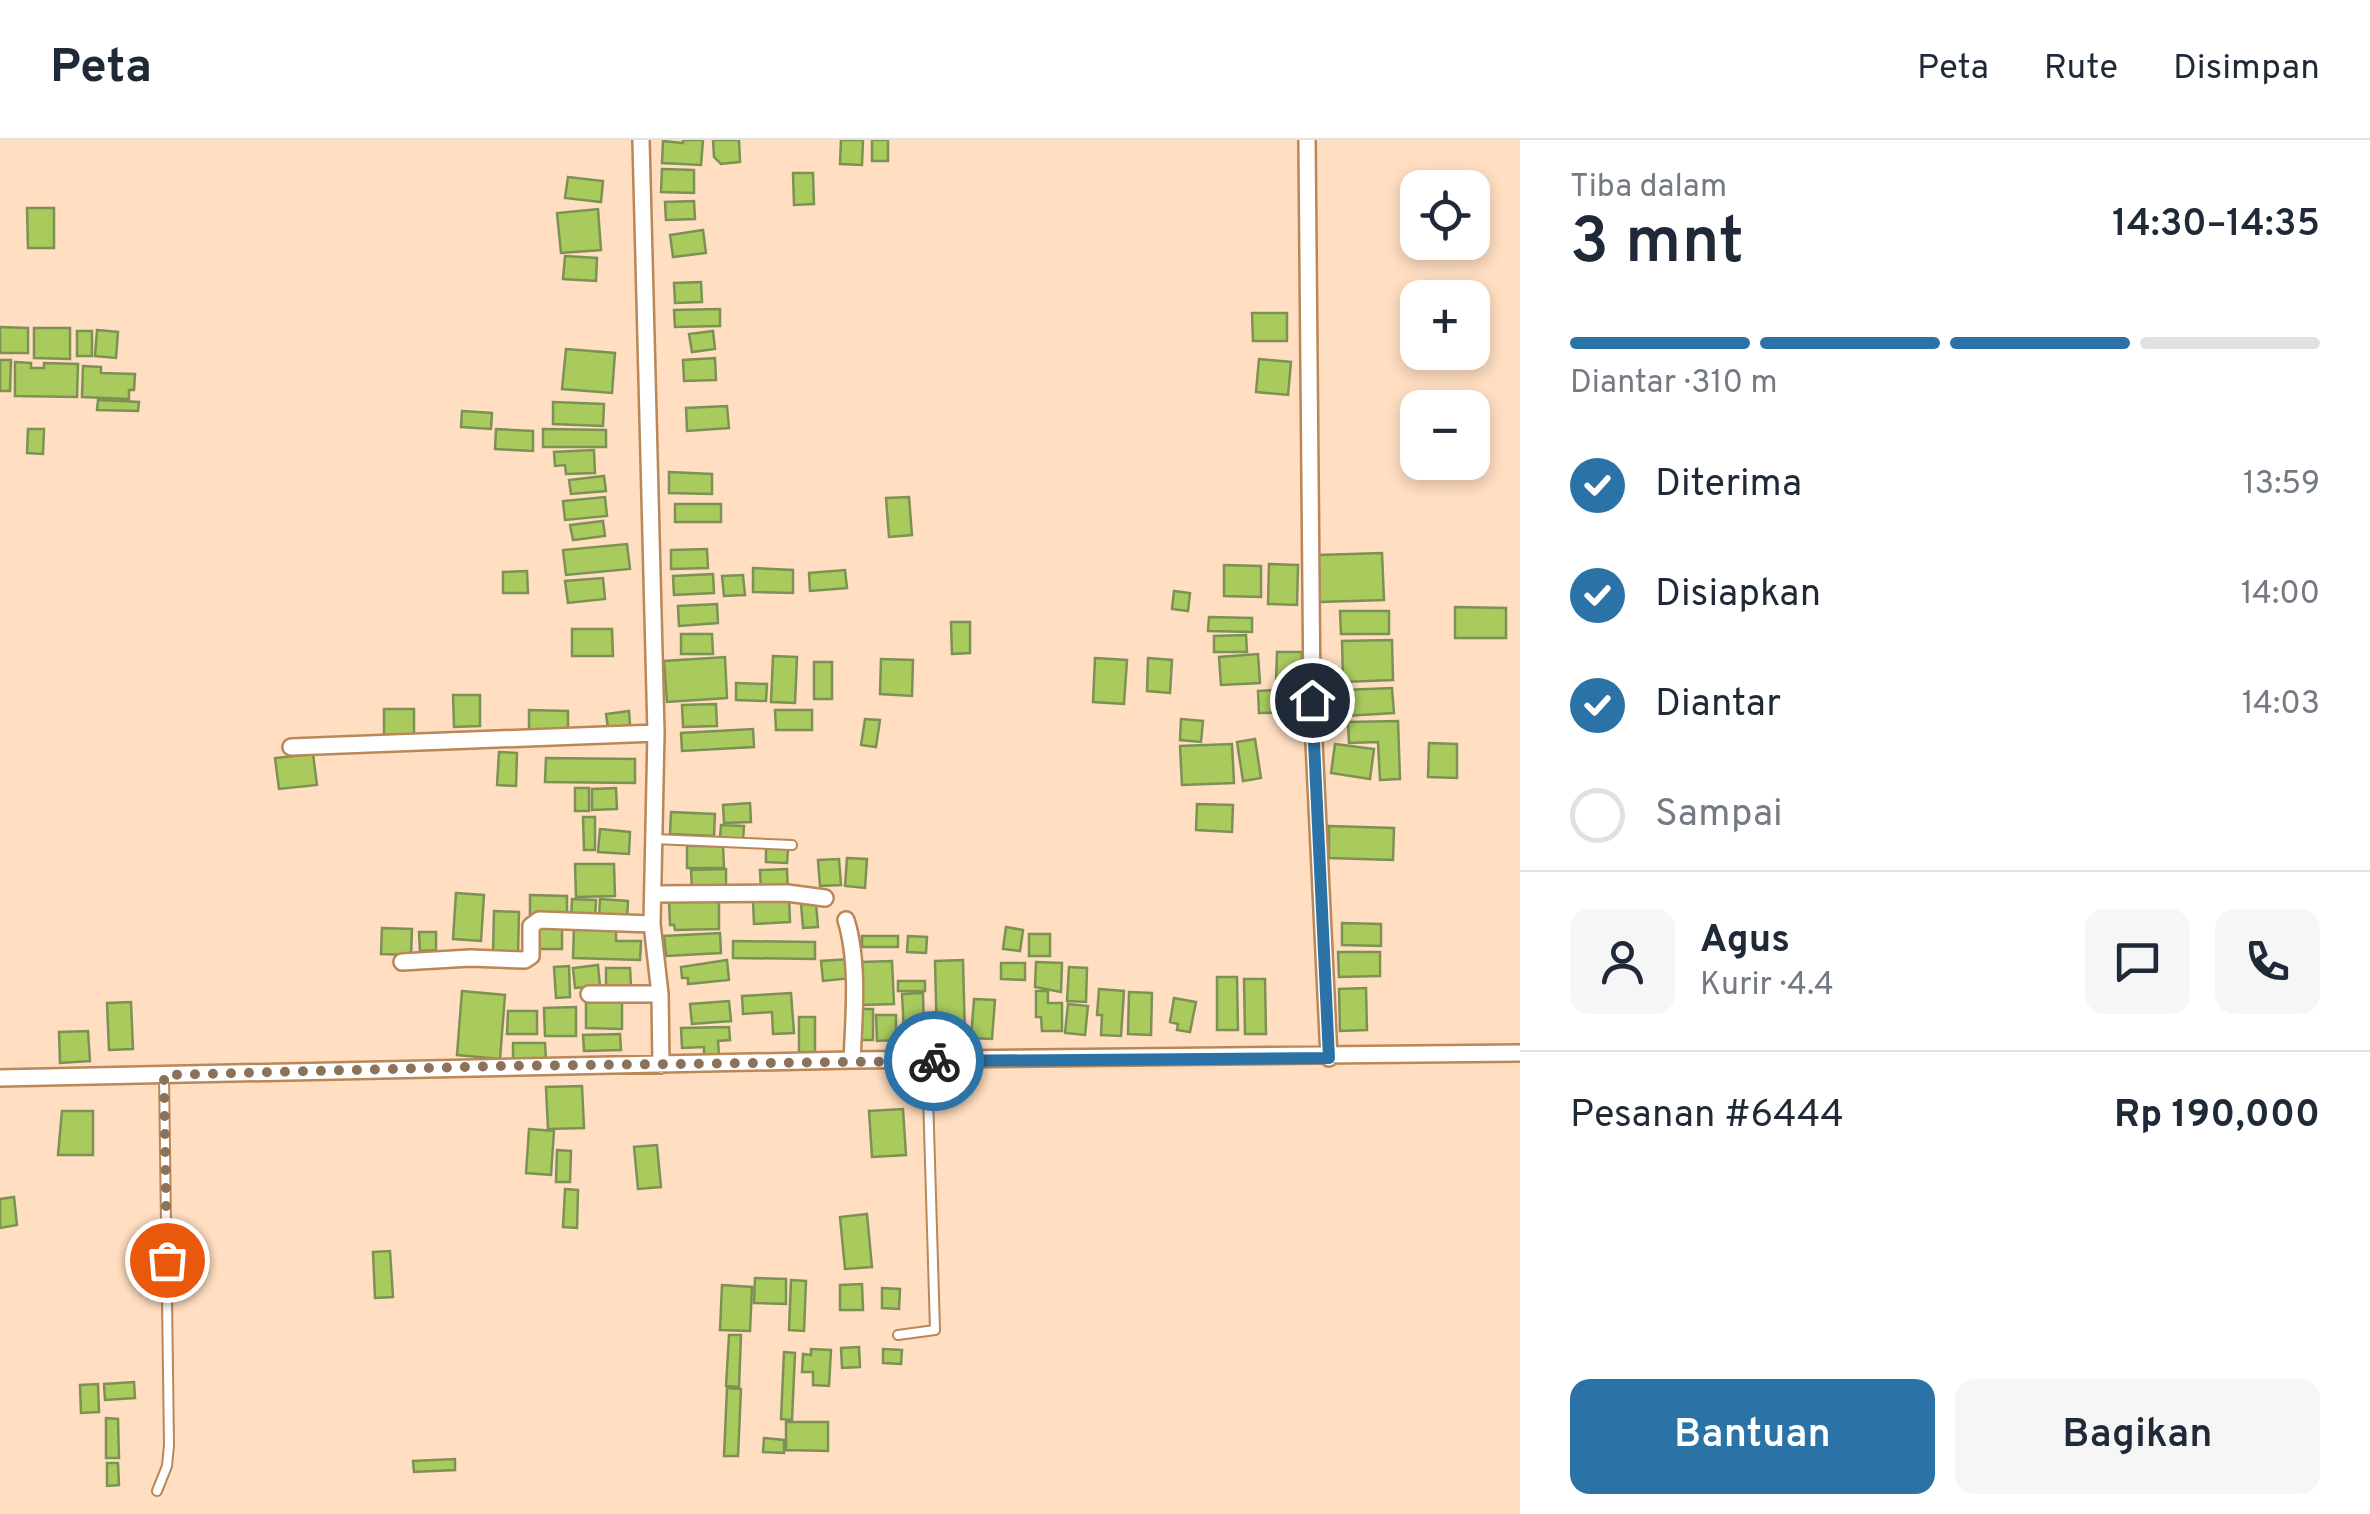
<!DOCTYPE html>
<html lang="id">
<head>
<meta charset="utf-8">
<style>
  :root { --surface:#fff; --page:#f6f6f7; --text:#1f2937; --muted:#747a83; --line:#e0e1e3; --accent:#2b73a7 }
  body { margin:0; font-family:Overpass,sans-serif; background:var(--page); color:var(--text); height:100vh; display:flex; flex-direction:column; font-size:38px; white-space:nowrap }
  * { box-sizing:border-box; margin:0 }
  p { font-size:32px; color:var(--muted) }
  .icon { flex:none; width:55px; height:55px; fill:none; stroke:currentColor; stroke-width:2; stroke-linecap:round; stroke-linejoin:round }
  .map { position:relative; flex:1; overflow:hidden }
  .panel { display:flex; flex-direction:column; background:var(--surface); width:850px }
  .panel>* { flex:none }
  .controls { position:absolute; left:1400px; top:30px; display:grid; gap:20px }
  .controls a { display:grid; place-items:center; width:90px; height:90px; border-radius:20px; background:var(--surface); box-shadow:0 5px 15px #0003; font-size:50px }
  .pin { position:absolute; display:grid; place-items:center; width:85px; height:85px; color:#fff; margin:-42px; border:5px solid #fff; border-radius:50%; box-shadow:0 2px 10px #0007 }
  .courier { position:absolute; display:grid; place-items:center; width:100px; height:100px; margin:-50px; border:8px solid #2b73a7; border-radius:50%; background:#fff; color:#222; box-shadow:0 2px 12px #0007 }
  .headline em { font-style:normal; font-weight:600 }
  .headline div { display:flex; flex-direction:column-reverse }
  .headline { display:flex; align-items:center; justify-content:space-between; height:170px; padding:0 50px }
  h1 { font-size:65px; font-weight:600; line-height:75px }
  .bar { display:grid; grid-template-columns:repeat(4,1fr); gap:15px 10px; align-content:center; height:120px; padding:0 50px }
  .bar i { height:12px; border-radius:8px; background:var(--line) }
  .bar .active { background:var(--accent) }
  .bar p { grid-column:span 4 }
  .line { display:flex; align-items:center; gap:25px; padding:0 50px; border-top:2px solid var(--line) }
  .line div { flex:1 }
  .round { display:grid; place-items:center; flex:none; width:105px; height:105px; border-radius:20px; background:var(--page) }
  ol { padding:0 50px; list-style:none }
  li { display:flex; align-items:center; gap:30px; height:110px }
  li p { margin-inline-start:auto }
  li .icon { padding:10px; border-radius:50%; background:var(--accent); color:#fff; stroke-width:4 }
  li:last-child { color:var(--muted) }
  li i { width:55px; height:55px; border:5px solid var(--line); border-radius:50% }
  .primary-button { display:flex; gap:20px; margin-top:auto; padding:20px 50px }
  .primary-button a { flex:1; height:115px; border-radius:20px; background:var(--accent); color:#fff; font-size:40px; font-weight:600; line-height:115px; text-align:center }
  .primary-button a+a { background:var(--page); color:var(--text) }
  header { display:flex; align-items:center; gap:60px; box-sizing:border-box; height:140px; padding:0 50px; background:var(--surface); border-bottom:2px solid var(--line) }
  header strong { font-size:48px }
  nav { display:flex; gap:55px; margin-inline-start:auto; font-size:35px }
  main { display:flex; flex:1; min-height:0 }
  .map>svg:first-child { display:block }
  .building { fill:#a9cb5e; stroke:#7d9154; stroke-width:2.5 }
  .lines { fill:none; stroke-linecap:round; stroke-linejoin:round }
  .service-casing { stroke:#b98758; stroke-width:12 }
  .minor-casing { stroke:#b98758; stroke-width:20 }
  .service { stroke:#fff; stroke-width:8 }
  .minor { stroke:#fff; stroke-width:15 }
  .done { stroke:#8b725b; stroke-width:10; stroke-dasharray:0 18 }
  .route { stroke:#2b73a7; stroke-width:12 }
</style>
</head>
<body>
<header>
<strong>Peta</strong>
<nav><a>Peta</a><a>Rute</a><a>Disimpan</a></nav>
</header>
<main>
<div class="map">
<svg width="1520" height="1374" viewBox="0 0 1520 1374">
  <rect width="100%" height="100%" fill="#ffdec1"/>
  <path class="building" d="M683,0H703L701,25L662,23L663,1L683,3Z
    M713,0H739L740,22L721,24L714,17Z
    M841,0H863L862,25L840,24Z
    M872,0H888V21H872Z
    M662,29L694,30V53L661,52Z
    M793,33H813L814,64L794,65Z
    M568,37L603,41L601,62L565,58Z
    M694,61L695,79L666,80L665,62Z
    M27,68H54V108H28Z
    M598,69L601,110L561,113L557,73Z
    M703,90L706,113L673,117L670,95Z
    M565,116L597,118L596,141L563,139Z
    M701,142L702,162L675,163L674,143Z
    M720,169V186L675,187L674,170Z
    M1252,173H1287V201H1253Z
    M0,187L28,188V213H0Z
    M34,188H70V219L34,218Z
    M97,190L118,192L116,218L95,216Z
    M77,191H92V216H77Z
    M713,191L715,209L692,212L689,194Z
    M566,209L615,213L612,253L562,249Z
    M715,218L716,240L684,241L683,220Z
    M1259,219L1291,222L1288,255L1256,252Z
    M0,220H11L10,251H0Z
    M15,222L31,223V228H44V223L78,224L77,257L15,256Z
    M83,226L101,227V233L135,234L134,250H129V259L82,257Z
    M98,260L139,262L138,271L97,270Z
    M553,262L604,264L603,286L553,284Z
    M727,266L729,288L687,291L686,268Z
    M462,271L492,273L491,289L461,287Z
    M28,289H44L43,314L27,313Z
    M496,289L533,291V311L495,309Z
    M543,289L606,290V307H543Z
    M594,310L595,333L566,334L565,325L555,326L554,312Z
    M669,332L712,334V354L669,353Z
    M604,336L606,351L571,354L569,340Z
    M605,357L607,376L565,380L563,361Z
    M909,357L912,395L889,397L886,358Z
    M675,364H721V382H675Z
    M603,381L605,396L573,400L570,385Z
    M627,404L630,429L566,435L563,410Z
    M707,409L708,428L671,429V410Z
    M1382,413L1384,460L1320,462L1318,415Z
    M1269,424L1298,425L1297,465L1268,464Z
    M1224,425L1261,426V457L1224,456Z
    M753,428L793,430V453L753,452Z
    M845,430L847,448L810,451L809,433Z
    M527,431L528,453H503V432Z
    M713,434L714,453L674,455L673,436Z
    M743,435L745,455L724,456L722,436Z
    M603,438L605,459L568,463L565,441Z
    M1174,451L1190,453L1188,471L1172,469Z
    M717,464L718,483L679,486L678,466Z
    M1455,467L1506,468V498H1455Z
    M1340,471H1389V494H1341Z
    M1209,477L1252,478V492L1208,491Z
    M951,482H970V513L952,514Z
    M572,489H612L613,516H572Z
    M681,494H712L713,514H681Z
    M1246,495L1247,512H1214V496Z
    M1392,500L1393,540L1343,542L1342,501Z
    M1277,512H1302V544L1276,543Z
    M1258,514L1260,543L1221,545L1219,517Z
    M773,516L797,517L795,563L771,562Z
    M725,517L727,558L667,562L664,521Z
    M1095,518L1127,520L1124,564L1093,562Z
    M1148,518L1172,520L1170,553L1147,551Z
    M881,519L913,520L912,556L880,554Z
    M814,522H832V559H814Z
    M736,543L767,544L766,561L736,560Z
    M1392,548L1394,573L1345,576L1344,550Z
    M1296,549V572L1259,573L1258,551Z
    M453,555H480V586L454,587Z
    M716,564L717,586L683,587L682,565Z
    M384,569H414V595H384Z
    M529,570L568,571V594L529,593Z
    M775,570H812V590H776Z
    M629,571L630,585L608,588L606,574Z
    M865,579L880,580L876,607L861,605Z
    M1181,579L1203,581L1201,602L1180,600Z
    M1398,581L1400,639L1380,640L1378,602L1349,603L1348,582Z
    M753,589L754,607L682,611L681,593Z
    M1255,599L1261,638L1243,641L1237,602Z
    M1429,603L1457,604V638L1428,637Z
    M1232,604L1234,643L1182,645L1180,606Z
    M1335,604L1374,609L1370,639L1331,633Z
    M499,612L517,613L516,646L497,645Z
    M313,614L317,645L279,649L275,618Z
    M546,618L635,619V643L545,642Z
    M575,648H589V671H575Z
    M616,648L617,669L592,670V649Z
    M750,663L751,682L724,683L723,665Z
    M1197,664L1233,665L1232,692L1196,690Z
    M671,672L715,674L714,696L670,694Z
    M583,677H595V710H584Z
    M721,685L744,686L743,700L720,698Z
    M1329,686L1394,688L1393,720L1329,718Z
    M600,689L630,692L629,714L598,712Z
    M687,706H723L724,728H687Z
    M766,708L788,709L787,723L766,722Z
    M847,718L867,719L865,748L845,746Z
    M839,719L841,745L820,746L818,720Z
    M575,724H614L615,756L576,757Z
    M726,729V749L692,750L691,730Z
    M787,729L788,751L761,752L760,730Z
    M456,753L484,755L481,801L453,799Z
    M530,755L567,756V776L530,775Z
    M572,759L596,760L595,779L571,778Z
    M600,759L628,761L627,780L599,778Z
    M789,759L790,782L754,784L753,761Z
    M669,761H719V789L675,790L674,785H670Z
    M816,763L818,787L803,788L801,764Z
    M494,771L519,772L518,814L493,813Z
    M1342,783L1381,784V806L1342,805Z
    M539,787H562V809H539Z
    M574,787L616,789V801H641L640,820L573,818Z
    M1006,787L1023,790L1020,811L1003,809Z
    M382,788L412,789L411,815L381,814Z
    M419,792H436V810L420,811Z
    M720,793L721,813L666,816L664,796Z
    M1029,794H1050V816H1029Z
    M862,796H898V807H862Z
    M908,796L927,797L926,813L907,812Z
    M733,801L815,802V819L733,818Z
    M1338,812H1380V836L1339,837Z
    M850,819L852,838L823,841L821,821Z
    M727,820L729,840L688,844V838H682L681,827Z
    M963,820L965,899L937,900L935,821Z
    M892,821L894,864L862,865L860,822Z
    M1036,822L1062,823L1061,852L1035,847Z
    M1001,823H1025V840L1001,839Z
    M598,825L600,846L575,848L573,828Z
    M569,826L570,857L556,858L554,827Z
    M1069,827L1087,828L1086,862L1067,861Z
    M606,828H630L631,846H606Z
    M1217,837H1237L1238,890H1217Z
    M1244,839H1265L1266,894H1245Z
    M898,841H925V851H898Z
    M1366,848L1367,890L1340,891L1339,849Z
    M1099,849L1124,851L1121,896L1101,895L1102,875H1097Z
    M462,851L505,855L500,919L457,915Z
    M1036,851H1048V863H1062V891H1042L1041,877H1036Z
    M1129,852L1152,853L1151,895L1128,894Z
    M791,853L794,893L773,894L772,872L743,874L742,856Z
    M923,853L924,891L904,892L902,854Z
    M1174,858L1196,862L1190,892L1177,890L1178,884L1170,882Z
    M974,859L995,860L992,899L971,898Z
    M729,861L731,881L692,884L690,864Z
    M131,862L133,909L109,910L107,863Z
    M586,862H622V889L586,888Z
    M1068,864L1088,866L1085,895L1065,893Z
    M576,867V896H545L544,868Z
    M856,869H873V900H856Z
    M508,871H537V894H507Z
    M876,875H896V900L877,901Z
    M799,877H815V912H799Z
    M729,887L730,900L718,901L719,915L704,916V907L682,908L681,888Z
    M88,891L90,921L60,923L59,892Z
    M620,894L621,910L584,911L583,895Z
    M900,895L920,896L919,916L899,915Z
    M513,903H545L546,919H513Z
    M582,946L584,988L548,989L546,947Z
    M903,969L906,1015L872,1017L869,971Z
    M62,971H93V1015H58Z
    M529,989L554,991L551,1035L526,1033Z
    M657,1005L661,1047L638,1049L634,1007Z
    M557,1010L571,1011L570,1042H556Z
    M565,1049L578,1050L577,1088L563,1087Z
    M14,1057L17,1085L0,1088V1059Z
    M867,1074L872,1127L845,1129L840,1077Z
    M390,1111L393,1157L375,1158L373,1112Z
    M755,1138L786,1139V1164L754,1163Z
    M791,1140L806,1141L804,1191L789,1190Z
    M862,1144L863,1170H840V1145Z
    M722,1145L752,1147L750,1191L720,1190Z
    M882,1148L900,1149L899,1169L882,1168Z
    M729,1195H741L739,1247L726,1246Z
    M859,1207L860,1227L842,1228L841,1208Z
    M811,1209L831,1210L829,1246L813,1245V1232H802L803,1214L811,1215Z
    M883,1209L902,1210L901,1224L883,1223Z
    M784,1212L795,1213L792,1280L781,1279Z
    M134,1242L135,1258L105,1260L104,1244Z
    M98,1244L99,1272L81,1273L80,1245Z
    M727,1248L741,1249L738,1316H724Z
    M106,1278L118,1279L119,1318H106Z
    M786,1282H828V1311L786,1310Z
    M764,1298L784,1300V1313L763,1312Z
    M455,1319V1330L414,1332L413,1321Z
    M107,1323H118L119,1345L107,1346Z"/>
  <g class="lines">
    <defs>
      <path id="service" d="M654,699L792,705
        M898,1195L935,1190L927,921
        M157,1351L167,1326L169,1305L164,935"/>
      <path id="minor" d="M641,0L656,593L652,784L660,854L661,925
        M1307,0L1312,560L1329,918
        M291,607L656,593
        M653,754L787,753L825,758
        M846,780C859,821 854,878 852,920
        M402,822L470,818L525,820L531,816V786L539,780L652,784
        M589,854H660
        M0,938L852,920L1520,913"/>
    </defs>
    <use href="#service" class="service-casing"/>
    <use href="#minor" class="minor-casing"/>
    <use href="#service" class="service"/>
    <use href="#minor" class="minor"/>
  </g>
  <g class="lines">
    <path class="done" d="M167,1120L164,935L504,926L934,921"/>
    <path class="route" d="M934,921L1329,918L1312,560"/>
  </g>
</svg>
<div class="controls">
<a><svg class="icon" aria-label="locate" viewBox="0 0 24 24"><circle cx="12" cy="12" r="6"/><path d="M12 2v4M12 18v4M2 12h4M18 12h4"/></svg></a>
<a>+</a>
<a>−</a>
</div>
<div class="pin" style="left:167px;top:1120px;background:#ea580c"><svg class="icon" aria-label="bag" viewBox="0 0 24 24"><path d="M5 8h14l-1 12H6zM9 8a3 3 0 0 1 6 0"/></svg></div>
<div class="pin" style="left:1312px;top:560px;background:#1f2937"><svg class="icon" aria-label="home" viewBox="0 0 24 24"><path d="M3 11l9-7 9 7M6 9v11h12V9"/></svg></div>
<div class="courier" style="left:934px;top:921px"><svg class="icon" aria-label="bike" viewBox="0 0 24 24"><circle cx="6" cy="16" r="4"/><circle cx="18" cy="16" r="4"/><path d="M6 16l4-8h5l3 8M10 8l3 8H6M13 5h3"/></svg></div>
</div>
<section class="panel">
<div class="headline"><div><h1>3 mnt</h1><p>Tiba dalam</p></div><em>14:30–14:35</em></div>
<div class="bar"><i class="active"></i><i class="active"></i><i class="active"></i><i></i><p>Diantar · 310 m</p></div>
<ol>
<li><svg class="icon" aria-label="check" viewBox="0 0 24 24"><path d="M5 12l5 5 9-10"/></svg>Diterima<p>13:59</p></li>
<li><svg class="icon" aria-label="check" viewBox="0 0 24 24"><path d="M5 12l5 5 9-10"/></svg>Disiapkan<p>14:00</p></li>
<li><svg class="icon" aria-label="check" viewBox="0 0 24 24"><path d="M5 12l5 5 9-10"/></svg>Diantar<p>14:03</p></li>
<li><i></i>Sampai</li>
</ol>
<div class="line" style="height:180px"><a class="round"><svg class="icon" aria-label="person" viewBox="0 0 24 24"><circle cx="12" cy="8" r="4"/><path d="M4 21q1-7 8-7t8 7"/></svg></a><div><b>Agus</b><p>Kurir · 4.4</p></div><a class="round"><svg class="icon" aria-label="chat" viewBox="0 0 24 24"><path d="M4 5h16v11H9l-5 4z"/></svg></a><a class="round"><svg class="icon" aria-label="phone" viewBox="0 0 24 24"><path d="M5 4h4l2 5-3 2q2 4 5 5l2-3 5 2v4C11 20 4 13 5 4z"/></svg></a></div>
<div class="line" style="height:130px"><div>Pesanan #6444</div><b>Rp 190,000</b></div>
<div class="primary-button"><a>Bantuan</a><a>Bagikan</a></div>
</section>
</main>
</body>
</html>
